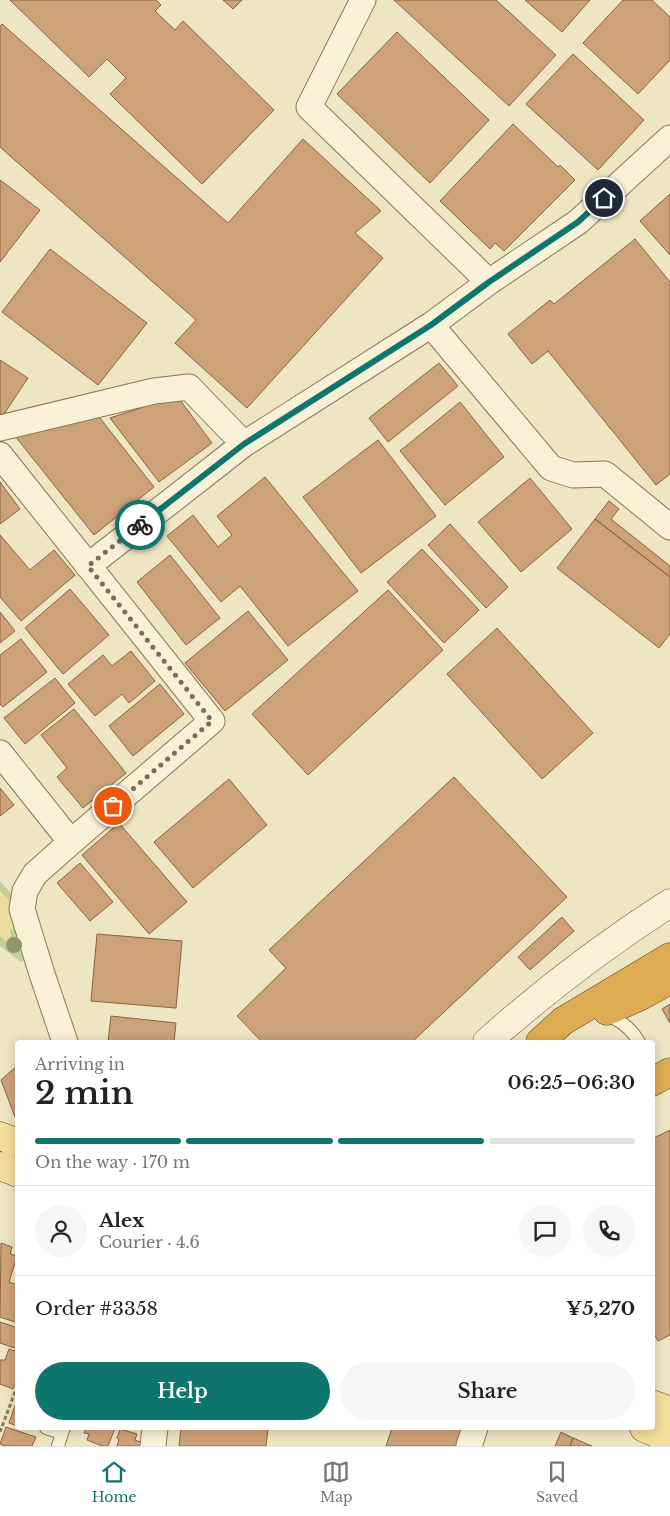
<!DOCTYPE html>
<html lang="en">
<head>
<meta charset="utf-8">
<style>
  :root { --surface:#fff; --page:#f6f6f6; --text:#222; --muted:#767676; --line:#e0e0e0; --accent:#0f766e }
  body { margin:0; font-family:"Libre Baskerville",serif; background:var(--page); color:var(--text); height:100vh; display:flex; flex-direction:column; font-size:19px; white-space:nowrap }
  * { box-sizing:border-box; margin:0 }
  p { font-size:16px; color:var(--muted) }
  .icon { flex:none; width:28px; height:28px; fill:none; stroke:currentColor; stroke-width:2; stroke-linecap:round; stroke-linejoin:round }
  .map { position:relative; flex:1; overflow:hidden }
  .side { position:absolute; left:15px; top:1040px; width:640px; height:390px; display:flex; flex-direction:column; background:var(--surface); border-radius:5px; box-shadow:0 2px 12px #0003 }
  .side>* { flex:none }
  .pin { position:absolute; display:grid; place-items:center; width:42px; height:42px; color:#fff; margin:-21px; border:2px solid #fff; border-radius:50%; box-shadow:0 1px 5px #0007 }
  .courier { position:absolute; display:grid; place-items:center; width:50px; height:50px; margin:-25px; border:4px solid #0f766e; border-radius:50%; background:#fff; color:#222; box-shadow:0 1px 6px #0007 }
  .headline em { font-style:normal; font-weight:600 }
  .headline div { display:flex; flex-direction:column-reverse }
  .headline { display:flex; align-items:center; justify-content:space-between; height:85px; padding:0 20px }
  h1 { font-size:32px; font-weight:600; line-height:38px }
  .bar { display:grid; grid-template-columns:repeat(4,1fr); gap:8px 5px; align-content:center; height:60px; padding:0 20px }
  .bar i { height:6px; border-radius:4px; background:var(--line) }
  .bar .on { background:var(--accent) }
  .bar p { grid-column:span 4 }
  .line { display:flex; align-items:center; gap:12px; padding:0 20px; border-top:1px solid var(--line) }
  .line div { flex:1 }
  .round { display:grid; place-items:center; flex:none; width:52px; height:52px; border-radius:26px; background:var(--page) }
  .primary-button { display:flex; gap:10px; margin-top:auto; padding:10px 20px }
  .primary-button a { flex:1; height:58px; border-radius:30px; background:var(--accent); color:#fff; font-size:20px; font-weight:600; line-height:58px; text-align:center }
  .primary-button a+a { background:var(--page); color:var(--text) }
  .tabs { display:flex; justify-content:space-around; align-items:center; height:70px; border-top:1px solid var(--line); background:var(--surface); font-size:14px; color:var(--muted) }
  .tabs a { display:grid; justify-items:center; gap:2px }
  .tabs .on { color:var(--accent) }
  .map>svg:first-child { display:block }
  .green { fill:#c2cd97 }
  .sand { fill:#ebdca0 }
  .building { fill:#cda279; stroke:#88623f }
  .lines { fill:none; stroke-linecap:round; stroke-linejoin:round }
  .lane-casing { stroke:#89765a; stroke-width:14 }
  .street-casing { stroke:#89765a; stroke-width:27 }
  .secondary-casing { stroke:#6b573d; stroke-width:29 }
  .primary-casing { stroke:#57442e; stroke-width:29 }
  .highway-casing { stroke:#57442e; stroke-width:29 }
  .path { stroke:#89765a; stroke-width:3; stroke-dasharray:4 2.5; stroke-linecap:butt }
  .lane { stroke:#f9f1d7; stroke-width:12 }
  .street { stroke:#f9f1d7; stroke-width:25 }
  .secondary { stroke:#f9f1d7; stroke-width:28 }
  .primary { stroke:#f2dd9b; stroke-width:28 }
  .highway { stroke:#deac53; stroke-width:28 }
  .tree { fill:#91966c }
  .done { stroke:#786d58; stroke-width:5; stroke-dasharray:0 9 }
  .route { stroke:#0f766e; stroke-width:6 }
</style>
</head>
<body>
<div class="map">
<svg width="670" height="1446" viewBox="0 0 670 1446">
  <rect width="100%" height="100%" fill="#eee5c3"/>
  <path class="green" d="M0,881L14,897L28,957L21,962L0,946Z"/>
  <path class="sand" d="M0,891L15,906L16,925L10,930L11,936L6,941L0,936Z"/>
  <path class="building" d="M10,0H156L161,5L155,11L175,30L183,21L274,110L202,184L110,94L126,78L107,59L89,77Z
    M223,0H242L233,9Z
    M394,0H496L556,55L509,106Z
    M525,0H590L562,32Z
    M623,0H652L670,17V60L638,94L583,43Z
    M2,24L228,223L303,139L381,211L355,233L383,258L247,408L175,343L196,320L0,147V26Z
    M397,32L489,120L430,183L337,94Z
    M573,54L644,120L598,170L526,104Z
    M513,124L558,167L560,165L575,180L504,251L495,243L490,249L440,201Z
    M0,180L40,210L0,262Z
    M670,194V255L640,221Z
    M635,239L670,282V474L656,485L548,351L532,364L508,334L550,300L554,304Z
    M50,249L147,323L98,385L2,312Z
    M0,360L28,378L2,417L0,416Z
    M439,363L458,386L388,442L369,418Z
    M177,396L212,443L159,482L110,418Z
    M460,402L504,457L445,505L400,451Z
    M96,413L154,487L94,535L15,436Z
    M378,440L436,516L361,573L303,497Z
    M265,477L358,591L288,646L240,586L221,602L167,536L193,515L218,547L232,535L217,516Z
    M530,478L572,529L521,572L478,522Z
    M0,482L20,509L0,524Z
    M609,501L619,509L611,519L670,566V577L595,519Z
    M595,519L670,577V634L659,648L557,568Z
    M450,524L508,587L486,608L428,545Z
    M0,535L30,570L54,550L75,575L21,621L0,597Z
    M422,549L479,610L444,643L387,582Z
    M170,555L220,618L186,645L137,582Z
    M70,589L109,635L63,674L25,628Z
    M388,590L443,650L308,775L252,714Z
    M248,611L288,660L225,711L185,663Z
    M0,612L15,631L0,643Z
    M497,628L593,733L542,779L447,674Z
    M21,639L47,672L3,707L0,704V655Z
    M131,651L155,681L129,703L122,694L95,716L68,684L103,655L112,666Z
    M55,678L75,703L25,744L4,718Z
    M160,684L184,714L133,756L109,726Z
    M74,709L126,773L83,808L57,777L67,768L41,735Z
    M454,777L567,897L412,1042H262L237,1016L286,968L269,950Z
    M229,779L267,825L193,888L154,842Z
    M0,788L14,805L0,816Z
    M119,823L187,902L149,934L82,855Z
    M80,863L113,902L90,921L57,883Z
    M562,917L574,931L530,970L518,957Z
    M97,934L182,941L176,1008L91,1001Z
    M670,1004V1023L662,1009Z
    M111,1016L176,1023L174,1042H108Z
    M18,1065V1118L15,1117L1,1080Z
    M670,1130V1335L658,1341L652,1330V1139Z
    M1,1243L12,1247L10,1254L17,1256L9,1282L18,1285V1323L0,1317Z
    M0,1322L18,1328V1349L0,1343Z
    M9,1349L18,1352V1376L13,1389L0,1384V1360H5Z
    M17,1400H18V1426L9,1423Z
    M6,1427L36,1437L32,1446H5L0,1444Z
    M86,1428H115L108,1446H102L87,1440L89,1434L84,1433Z
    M181,1428H268L266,1446H179Z
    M392,1428H467L461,1446H386Z
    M120,1429L137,1434L135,1440L143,1443L142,1446H117L119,1439L117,1438Z
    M561,1432L573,1438L570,1446H555Z
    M573,1438L592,1446H570Z"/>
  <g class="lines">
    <defs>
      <path id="lane" d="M604,1014C619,1019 631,1028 639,1042
        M46,1428L62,1433L64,1428
        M58,1446L62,1433"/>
      <path id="street" d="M363,0L309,107L489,282
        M431,325L551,468L573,475L605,474L670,527
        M0,428L154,391L189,387L244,444
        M0,455L212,721L71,842L35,874L25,891L22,909L42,974L65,1042
        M88,566L244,444L431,325L489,282L578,222L670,138
        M0,753L71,842
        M153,1446L155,1428
        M469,1446L475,1428"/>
      <path id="secondary" d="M487,1042C544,991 606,944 670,903"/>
      <path id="primary" d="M0,1136L18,1143
        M0,1166L18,1173
        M652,1404L670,1411
        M644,1428L670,1439"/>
      <path id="highway" d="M607,1011L639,997L670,980
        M540,1042L563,1021L670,957
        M652,1082L670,1072"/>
    </defs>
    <use href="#lane" class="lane-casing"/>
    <use href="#street" class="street-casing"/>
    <use href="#secondary" class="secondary-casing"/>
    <use href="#primary" class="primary-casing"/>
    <use href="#highway" class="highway-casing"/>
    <path class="path" d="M0,1432L18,1384"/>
    <use href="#lane" class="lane"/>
    <use href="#street" class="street"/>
    <use href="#secondary" class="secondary"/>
    <use href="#primary" class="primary"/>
    <use href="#highway" class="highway"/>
  </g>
  <circle class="tree" cx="14" cy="945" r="8"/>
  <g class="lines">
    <path class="done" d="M113,806L212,721L88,566L140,525"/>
    <path class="route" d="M140,525L244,444L431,325L489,282L578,222L604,198"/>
  </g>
</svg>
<div class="pin" style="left:113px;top:806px;background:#ea580c"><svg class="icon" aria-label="bag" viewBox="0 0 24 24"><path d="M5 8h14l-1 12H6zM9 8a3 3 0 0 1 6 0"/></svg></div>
<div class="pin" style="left:604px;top:198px;background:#1f2937"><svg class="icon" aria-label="home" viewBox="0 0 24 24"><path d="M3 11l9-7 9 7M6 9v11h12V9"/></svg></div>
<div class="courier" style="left:140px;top:525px"><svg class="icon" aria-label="bike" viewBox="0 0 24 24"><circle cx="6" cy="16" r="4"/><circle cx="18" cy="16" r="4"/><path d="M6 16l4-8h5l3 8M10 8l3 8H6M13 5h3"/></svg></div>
<section class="side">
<div class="headline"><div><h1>2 min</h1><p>Arriving in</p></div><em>06:25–06:30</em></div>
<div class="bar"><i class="on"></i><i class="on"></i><i class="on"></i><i></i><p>On the way · 170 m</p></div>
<div class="line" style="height:90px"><a class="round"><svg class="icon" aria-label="person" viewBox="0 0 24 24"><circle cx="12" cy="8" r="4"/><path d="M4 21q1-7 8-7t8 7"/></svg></a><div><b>Alex</b><p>Courier · 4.6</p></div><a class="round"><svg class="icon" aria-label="chat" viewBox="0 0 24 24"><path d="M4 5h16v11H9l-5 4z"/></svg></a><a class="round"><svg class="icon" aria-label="phone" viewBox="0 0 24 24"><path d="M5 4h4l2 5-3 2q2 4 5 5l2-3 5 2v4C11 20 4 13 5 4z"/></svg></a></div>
<div class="line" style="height:65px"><div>Order #3358</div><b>¥5,270</b></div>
<div class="primary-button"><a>Help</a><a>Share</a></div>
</section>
</div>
<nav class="tabs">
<a class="on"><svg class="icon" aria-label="home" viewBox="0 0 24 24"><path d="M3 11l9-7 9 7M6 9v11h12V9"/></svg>Home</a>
<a><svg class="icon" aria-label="map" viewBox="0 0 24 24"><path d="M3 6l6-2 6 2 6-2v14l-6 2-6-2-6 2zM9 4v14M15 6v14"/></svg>Map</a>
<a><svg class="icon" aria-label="saved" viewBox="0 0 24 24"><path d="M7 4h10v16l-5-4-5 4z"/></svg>Saved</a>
</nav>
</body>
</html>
